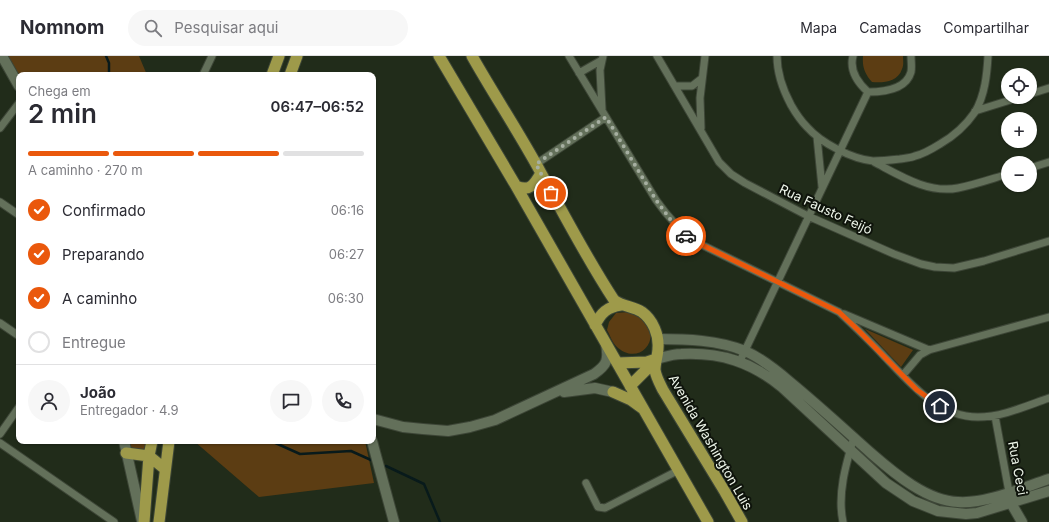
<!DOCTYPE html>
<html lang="pt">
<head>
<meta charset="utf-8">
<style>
  :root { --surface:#fff; --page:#f7f7f7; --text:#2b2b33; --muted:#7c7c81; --line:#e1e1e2; --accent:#ea580c }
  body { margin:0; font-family:Inter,sans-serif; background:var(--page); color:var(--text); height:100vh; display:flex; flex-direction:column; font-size:15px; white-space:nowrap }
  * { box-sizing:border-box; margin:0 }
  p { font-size:13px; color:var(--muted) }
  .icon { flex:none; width:22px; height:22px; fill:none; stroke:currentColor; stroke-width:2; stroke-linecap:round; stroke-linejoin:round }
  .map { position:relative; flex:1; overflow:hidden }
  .drawer { position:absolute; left:16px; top:16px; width:360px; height:372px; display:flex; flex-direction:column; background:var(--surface); border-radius:8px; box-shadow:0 1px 3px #0004 }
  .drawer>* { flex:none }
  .controls { position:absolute; left:1001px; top:12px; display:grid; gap:8px }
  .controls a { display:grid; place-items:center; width:36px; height:36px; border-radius:50%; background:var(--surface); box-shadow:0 1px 3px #0004; font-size:20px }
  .pin { position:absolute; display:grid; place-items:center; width:34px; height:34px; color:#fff; margin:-17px; border:2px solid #fff; border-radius:50%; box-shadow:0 1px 4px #0007 }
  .courier { position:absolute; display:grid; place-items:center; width:40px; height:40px; margin:-20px; border:3px solid #ea580c; border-radius:50%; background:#fff; color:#222; box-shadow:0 1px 5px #0007 }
  .headline em { font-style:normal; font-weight:600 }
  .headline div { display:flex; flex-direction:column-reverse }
  .headline { display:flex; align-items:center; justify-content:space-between; height:68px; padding:0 12px }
  h1 { font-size:26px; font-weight:600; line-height:30px }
  .bar { display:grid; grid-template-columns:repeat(4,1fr); gap:6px 4px; align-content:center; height:48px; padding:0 12px }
  .bar i { height:5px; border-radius:3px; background:var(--line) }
  .bar .active { background:var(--accent) }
  .bar p { grid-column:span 4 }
  .line { display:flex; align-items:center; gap:10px; padding:0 12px; border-top:1px solid var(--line) }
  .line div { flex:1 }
  .round { display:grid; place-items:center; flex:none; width:42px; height:42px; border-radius:21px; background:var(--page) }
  ol { padding:0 12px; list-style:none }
  li { display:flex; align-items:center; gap:12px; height:44px }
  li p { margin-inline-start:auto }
  li .icon { padding:4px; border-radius:50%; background:var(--accent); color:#fff; stroke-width:4 }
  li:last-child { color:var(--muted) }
  li i { width:22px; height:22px; border:2px solid var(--line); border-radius:50% }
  header { display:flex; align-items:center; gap:24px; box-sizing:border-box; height:56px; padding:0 20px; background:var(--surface); border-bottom:1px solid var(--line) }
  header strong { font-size:19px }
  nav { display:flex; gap:22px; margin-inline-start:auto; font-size:14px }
  .search { width:280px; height:36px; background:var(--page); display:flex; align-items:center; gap:10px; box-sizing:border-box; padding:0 14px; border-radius:22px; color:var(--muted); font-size:15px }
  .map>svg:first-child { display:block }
  .green { fill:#5c3d13 }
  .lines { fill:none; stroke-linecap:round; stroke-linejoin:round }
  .stream { stroke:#081a1b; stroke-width:2.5 }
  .street-casing { stroke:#3d4637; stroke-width:9 }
  .secondary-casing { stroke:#3d4637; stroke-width:12 }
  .primary-casing { stroke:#3d4637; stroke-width:13 }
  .street { stroke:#63705a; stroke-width:7 }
  .secondary { stroke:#63705a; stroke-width:10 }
  .primary { stroke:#9e9a4a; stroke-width:11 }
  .done { stroke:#a6afa1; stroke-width:4; stroke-dasharray:0 7.2 }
  .route { stroke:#ea580c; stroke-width:5 }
  .labels { text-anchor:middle; stroke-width:4; stroke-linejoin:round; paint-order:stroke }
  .street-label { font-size:13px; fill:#eef6ea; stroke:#0e130b }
</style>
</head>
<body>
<header>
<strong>Nomnom</strong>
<div class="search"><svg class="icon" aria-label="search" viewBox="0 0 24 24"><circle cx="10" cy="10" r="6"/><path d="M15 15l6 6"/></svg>Pesquisar aqui</div>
<nav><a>Mapa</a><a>Camadas</a><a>Compartilhar</a></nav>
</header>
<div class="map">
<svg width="1049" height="466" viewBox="0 0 1049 466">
  <rect width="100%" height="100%" fill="#212c1a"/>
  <path class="green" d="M4,0H139L147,19H19V28Z
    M863,0H903C903,4 904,9 902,13C898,26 883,27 872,26C865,18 862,11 863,0Z
    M629,256C634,257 640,259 643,262C664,283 638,312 616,290C612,286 610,279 607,274L609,266L616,257Z
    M865,273L913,294L901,311Z
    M127,385H148L146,396L129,393Z
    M194,385H365L374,427L259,441Z"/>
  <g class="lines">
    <path class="stream" d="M106,0L109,7V19
      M271,385L300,398L351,395L371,404
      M386,410L424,428L440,466"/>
    <defs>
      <path id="street" d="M569,0L656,144C668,161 679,174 696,186L839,256C854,270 869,284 883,299C909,326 937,361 978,361C1002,361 1026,350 1049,342
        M657,0L719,106L731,118L745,127L808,160L894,198L921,208L935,211L954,212L984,205L1049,185
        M777,0C777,18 783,34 791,49C795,56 801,65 807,71C821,87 852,103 873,105C882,105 891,104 900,103C905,102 911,102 915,100C924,98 932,93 940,88C954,80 966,69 975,56C985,39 987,18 988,0
        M853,0C849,15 858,27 868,36
        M579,17L602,4
        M203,19L212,0
        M675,30H692L701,23
        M868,36C883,36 906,34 911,16C912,11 911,5 911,0
        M1030,38L1049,32
        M602,53L600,14L603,0
        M975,55L1020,41
        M0,72L19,47
        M701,72L700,42L705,0
        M817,81L822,131
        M874,106C899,119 928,138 958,132C974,129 991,123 1008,118
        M536,108L606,61
        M1030,112L1049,106
        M0,146L19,159
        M844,258L929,294
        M0,267L19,280
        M740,305L868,36
        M903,319L920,299L929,294L1049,261
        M995,360L1009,436
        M0,378L19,351
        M0,387L114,466
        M586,427L598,451L605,452L679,414
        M843,466C837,438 846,408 854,381"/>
      <path id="secondary" d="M2,0L19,30
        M658,283C686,283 718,284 745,295C761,302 776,314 790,326C818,349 845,374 872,398C895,418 927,445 958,446C986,448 1022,432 1049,423
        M656,303C664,301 673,298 681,298C721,296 751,306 782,331L886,427L913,445L938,455L966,458L977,457L1049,435
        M564,336L595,332L613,336
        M373,363L403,371L423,373L448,375L470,371L495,364L594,318C607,309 609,304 606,288
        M124,385L142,465
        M372,385L394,466
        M1010,441L1011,447L1022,466"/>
      <path id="primary" d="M439,0L516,130L708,466
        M472,0C494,39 520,78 541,117C565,160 587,203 614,244C623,251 633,250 642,256C653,264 659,279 658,292C658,299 655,306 655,314C656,321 660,328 663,334L725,436L742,466
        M272,19L279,0
        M290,19L297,0
        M516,130C530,136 534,129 541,117
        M595,269C601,257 607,251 621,249
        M617,307L647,306L656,303
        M630,330L656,304
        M613,336L631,344L642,352
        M126,397L149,400L165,413
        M144,466L149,400L152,385
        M159,466L169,385"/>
    </defs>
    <use href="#street" class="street-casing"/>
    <use href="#secondary" class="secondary-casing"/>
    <use href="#primary" class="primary-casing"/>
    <use href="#street" class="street"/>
    <use href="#secondary" class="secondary"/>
    <use href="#primary" class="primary"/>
  </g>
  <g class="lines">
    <path class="done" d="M551,137L536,108L606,61L656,144L670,163L686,180"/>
    <path class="route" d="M686,180L696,186L839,256L858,274L917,334L940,350"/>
  </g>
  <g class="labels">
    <g class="street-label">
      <text transform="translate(826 153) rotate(25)" y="5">Rua Fausto Feijó</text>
      <text transform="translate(711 386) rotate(60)" y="5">Avenida Washington Luis</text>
      <text transform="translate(1018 412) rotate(79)" y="5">Rua Ceci</text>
    </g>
  </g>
</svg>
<div class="controls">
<a><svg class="icon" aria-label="locate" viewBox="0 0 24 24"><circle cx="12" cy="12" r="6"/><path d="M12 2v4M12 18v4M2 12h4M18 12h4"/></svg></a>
<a>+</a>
<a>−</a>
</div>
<div class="pin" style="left:551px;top:137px;background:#ea580c"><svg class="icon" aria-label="bag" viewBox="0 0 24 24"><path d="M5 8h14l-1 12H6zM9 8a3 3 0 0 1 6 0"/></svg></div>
<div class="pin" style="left:940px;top:350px;background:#1f2937"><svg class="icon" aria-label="home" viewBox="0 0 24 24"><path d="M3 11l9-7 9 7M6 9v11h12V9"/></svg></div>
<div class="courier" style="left:686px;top:180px"><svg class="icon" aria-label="car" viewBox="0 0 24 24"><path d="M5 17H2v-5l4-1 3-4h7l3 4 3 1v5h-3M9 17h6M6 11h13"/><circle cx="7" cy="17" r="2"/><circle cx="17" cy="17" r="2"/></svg></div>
<section class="drawer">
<div class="headline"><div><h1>2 min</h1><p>Chega em</p></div><em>06:47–06:52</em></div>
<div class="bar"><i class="active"></i><i class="active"></i><i class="active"></i><i></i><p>A caminho · 270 m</p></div>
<ol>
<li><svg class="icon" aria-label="check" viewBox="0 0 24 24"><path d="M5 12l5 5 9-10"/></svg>Confirmado<p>06:16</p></li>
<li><svg class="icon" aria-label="check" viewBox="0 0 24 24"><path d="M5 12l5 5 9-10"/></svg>Preparando<p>06:27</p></li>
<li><svg class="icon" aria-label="check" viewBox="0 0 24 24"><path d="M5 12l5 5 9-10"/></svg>A caminho<p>06:30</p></li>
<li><i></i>Entregue</li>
</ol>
<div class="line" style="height:72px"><a class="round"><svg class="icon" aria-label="person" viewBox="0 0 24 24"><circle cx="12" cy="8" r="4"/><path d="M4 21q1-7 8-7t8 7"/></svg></a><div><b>João</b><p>Entregador · 4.9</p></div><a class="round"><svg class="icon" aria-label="chat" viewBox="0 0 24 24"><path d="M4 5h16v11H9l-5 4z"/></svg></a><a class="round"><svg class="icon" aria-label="phone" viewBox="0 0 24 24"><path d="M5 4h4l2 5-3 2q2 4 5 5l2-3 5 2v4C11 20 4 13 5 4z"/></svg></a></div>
</section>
</div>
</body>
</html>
